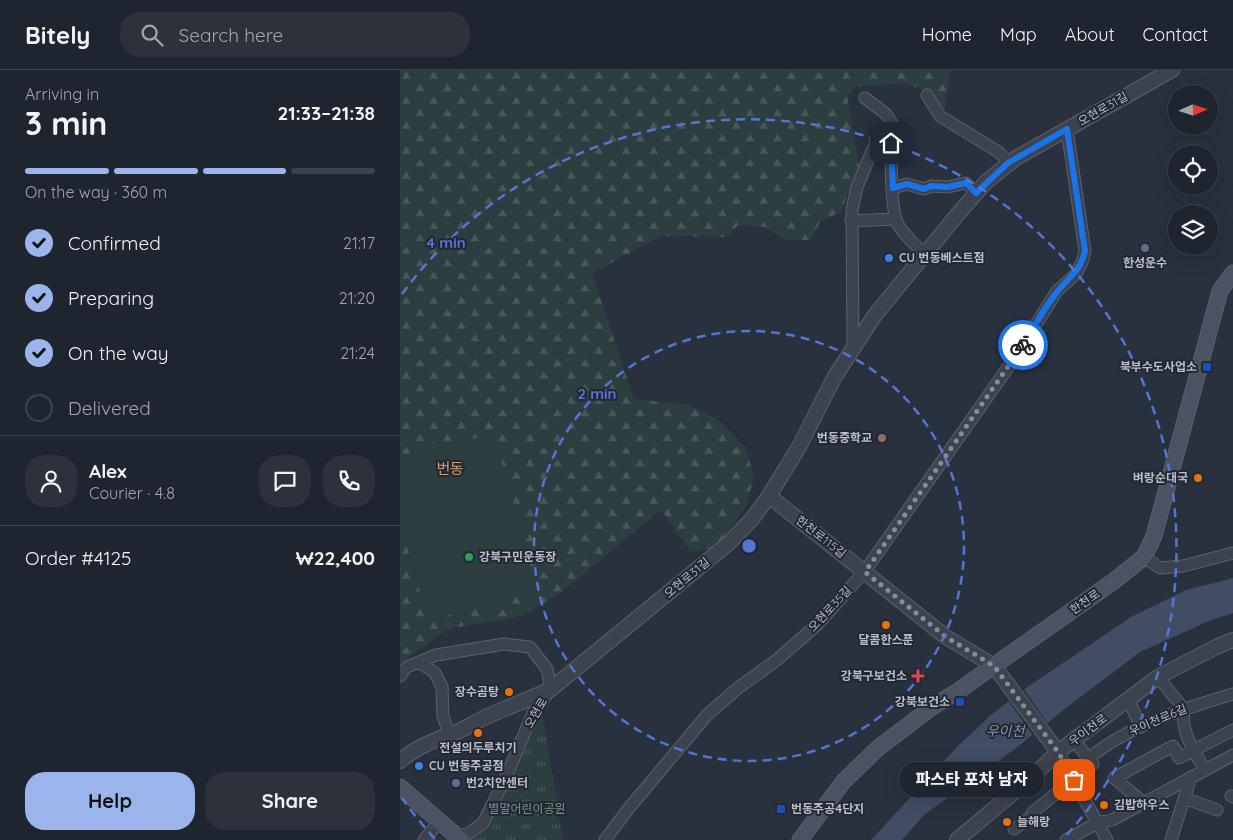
<!DOCTYPE html>
<html lang="en">
<head>
<meta charset="utf-8">
<style>
  :root { --surface:#1f252e; --page:#2c313a; --text:#f1f3f6; --muted:#a1a5aa; --line:#3c424a; --accent:#9bb5ec }
  body { margin:0; font-family:Quicksand,"Noto Sans KR",sans-serif; background:var(--page); color:var(--text); height:100vh; display:flex; flex-direction:column; font-size:19px; white-space:nowrap }
  * { box-sizing:border-box; margin:0 }
  p { font-size:16px; color:var(--muted) }
  .icon { flex:none; width:28px; height:28px; fill:none; stroke:currentColor; stroke-width:2; stroke-linecap:round; stroke-linejoin:round }
  .map { position:relative; flex:1; overflow:hidden }
  .panel { display:flex; flex-direction:column; background:var(--surface); width:400px }
  .panel>* { flex:none }
  .needle { width:32px; rotate:87deg }
  .buttons { position:absolute; left:768px; top:15px; display:grid; gap:10px }
  .buttons a { display:grid; place-items:center; width:50px; height:50px; border-radius:50%; background:var(--surface); box-shadow:0 5px 20px #0002,0 0 0 1px var(--line); font-size:25px }
  .pin { position:absolute; display:grid; place-items:center; width:42px; height:42px; color:#fff; margin:-21px; border-radius:10px; box-shadow:0 2px 8px #0006 }
  .courier { position:absolute; display:grid; place-items:center; width:50px; height:50px; margin:-25px; border:4px solid #1a73e8; border-radius:50%; background:#fff; color:#222; box-shadow:0 1px 6px #0007 }
  .bubble { position:absolute; height:35px; border-radius:18px; background:var(--surface); box-shadow:0 5px 20px #0002,0 0 0 1px var(--line); font-size:16px; font-weight:800; line-height:35px; text-align:center }
  .headline em { font-style:normal; font-weight:800 }
  .headline div { display:flex; flex-direction:column-reverse }
  .headline { display:flex; align-items:center; justify-content:space-between; height:85px; padding:0 25px }
  h1 { font-size:32px; font-weight:800; line-height:38px }
  .bar { display:grid; grid-template-columns:repeat(4,1fr); gap:8px 5px; align-content:center; height:60px; padding:0 25px }
  .bar i { height:6px; border-radius:4px; background:var(--line) }
  .bar .selected { background:var(--accent) }
  .bar p { grid-column:span 4 }
  .line { display:flex; align-items:center; gap:12px; padding:0 25px; border-top:1px solid var(--line) }
  .line div { flex:1 }
  .round { display:grid; place-items:center; flex:none; width:52px; height:52px; border-radius:20px; background:var(--page) }
  ol { padding:0 25px; list-style:none }
  li { display:flex; align-items:center; gap:15px; height:55px }
  li p { margin-inline-start:auto }
  li .icon { padding:5px; border-radius:50%; background:var(--accent); color:#111; stroke-width:4 }
  li:last-child { color:var(--muted) }
  li i { width:28px; height:28px; border:2px solid var(--line); border-radius:50% }
  .action { display:flex; gap:10px; margin-top:auto; padding:10px 25px }
  .action a { flex:1; height:58px; border-radius:20px; background:var(--accent); color:#111; font-size:20px; font-weight:800; line-height:58px; text-align:center }
  .action a+a { background:var(--page); color:var(--text) }
  header { display:flex; align-items:center; gap:30px; box-sizing:border-box; height:70px; padding:0 25px; background:var(--surface); border-bottom:1px solid var(--line) }
  header strong { font-size:24px }
  nav { display:flex; gap:28px; margin-inline-start:auto; font-size:18px }
  .search { width:350px; height:45px; background:var(--page); display:flex; align-items:center; gap:12px; box-sizing:border-box; padding:0 18px; border-radius:20px; color:var(--muted); font-size:19px }
  main { display:flex; flex:1; min-height:0 }
  .map>svg:first-child { display:block }
  .forest { fill:url(#forest-firs) }
  .park { fill:url(#park-tufts) }
  .pitch { fill:#2c3e40 }
  .water { fill:#414d65 }
  .pier { fill:#29313e }
  .lines { fill:none; stroke-linecap:round; stroke-linejoin:round }
  .minor-casing { stroke:#5b616c; stroke-width:13 }
  .tertiary-casing { stroke:#5b616c; stroke-width:16 }
  .secondary-casing { stroke:#5b616c; stroke-width:17 }
  .minor { stroke:#3d434e; stroke-width:11 }
  .tertiary { stroke:#3d434e; stroke-width:14 }
  .secondary { stroke:#4b5261; stroke-width:15 }
  .done { stroke:#878d98; stroke-width:5; stroke-dasharray:0 9 }
  .route { stroke:#1a73e8; stroke-width:6 }
  .ring { fill:none; stroke:#5475d3; stroke-width:2.5; stroke-dasharray:9 6 }
  .service-dot { fill:#5c6f8a; stroke:#222834; stroke-width:2 }
  .shop-dot { fill:#3f7fe0; stroke:#222834; stroke-width:2 }
  .transit-dot { fill:#1a4fb4; stroke:#222834; stroke-width:2 }
  .education-dot { fill:#8d6e63; stroke:#222834; stroke-width:2 }
  .food-dot { fill:#e8710a; stroke:#222834; stroke-width:2 }
  .leisure-dot { fill:#2e9e5b; stroke:#222834; stroke-width:2 }
  .health-dot { fill:#e0444e; stroke:#222834; stroke-width:2 }
  .labels { text-anchor:middle; stroke-width:4; stroke-linejoin:round; paint-order:stroke }
  .street-label { font-size:12px; fill:#b9bec9; stroke:#222834 }
  .poi-label { font-size:12px; font-weight:bold; fill:#b9bec9; stroke:#222834; text-anchor:start }
  .park-label { font-size:12px; fill:#74977e; stroke:#222834 }
  .water-label { font-size:14px; font-style:italic; fill:#8593ac; stroke:#222834 }
  .quarter-label { font-size:15px; fill:#c99e74; stroke:#222834 }
  .centre { fill:#5475d3; stroke:#222834; stroke-width:2.5 }
  .ring-label { font-size:15px; text-anchor:middle; font-weight:bold; fill:#5475d3; stroke:#222834; stroke-width:4; stroke-linejoin:round; paint-order:stroke }
</style>
</head>
<body>
<header>
<strong>Bitely</strong>
<div class="search"><svg class="icon" aria-label="search" viewBox="0 0 24 24"><circle cx="10" cy="10" r="6"/><path d="M15 15l6 6"/></svg>Search here</div>
<nav><a>Home</a><a>Map</a><a>About</a><a>Contact</a></nav>
</header>
<main>
<section class="panel">
<div class="headline"><div><h1>3 min</h1><p>Arriving in</p></div><em>21:33–21:38</em></div>
<div class="bar"><i class="selected"></i><i class="selected"></i><i class="selected"></i><i></i><p>On the way · 360 m</p></div>
<ol>
<li><svg class="icon" aria-label="check" viewBox="0 0 24 24"><path d="M5 12l5 5 9-10"/></svg>Confirmed<p>21:17</p></li>
<li><svg class="icon" aria-label="check" viewBox="0 0 24 24"><path d="M5 12l5 5 9-10"/></svg>Preparing<p>21:20</p></li>
<li><svg class="icon" aria-label="check" viewBox="0 0 24 24"><path d="M5 12l5 5 9-10"/></svg>On the way<p>21:24</p></li>
<li><i></i>Delivered</li>
</ol>
<div class="line" style="height:90px"><a class="round"><svg class="icon" aria-label="person" viewBox="0 0 24 24"><circle cx="12" cy="8" r="4"/><path d="M4 21q1-7 8-7t8 7"/></svg></a><div><b>Alex</b><p>Courier · 4.8</p></div><a class="round"><svg class="icon" aria-label="chat" viewBox="0 0 24 24"><path d="M4 5h16v11H9l-5 4z"/></svg></a><a class="round"><svg class="icon" aria-label="phone" viewBox="0 0 24 24"><path d="M5 4h4l2 5-3 2q2 4 5 5l2-3 5 2v4C11 20 4 13 5 4z"/></svg></a></div>
<div class="line" style="height:65px"><div>Order #4125</div><b>₩22,400</b></div>
<div class="action"><a>Help</a><a>Share</a></div>
</section>
<div class="map">
<svg width="833" height="770" viewBox="0 0 833 770">
  <defs>
    <pattern id="forest-firs" width="22" height="20" patternUnits="userSpaceOnUse" patternTransform="scale(1.25)"><rect width="22" height="20" fill="#2c3e40"/><path d="M5 1l3.5 6h-7zM16 11l3.5 6h-7z" fill="#48585a"/></pattern>
    <pattern id="park-tufts" width="24" height="20" patternUnits="userSpaceOnUse" patternTransform="scale(1.25)"><rect width="24" height="20" fill="#2c3e40"/><path d="M3 7l-1-3M5 7V3M7 7l1-3M15 17l-1-3M17 17v-4M19 17l1-3" fill="none" stroke="#48585a"/></pattern>
  </defs>
  <rect width="100%" height="100%" fill="#29313e"/>
  <path class="forest" d="M0,0H551L544,41C536,34 528,25 520,19C502,8 477,18 456,16L447,25L459,96L441,142L421,151L410,170H385L365,157L338,155L327,167L261,166L192,203L234,329L289,335L316,348L346,378L354,408L346,436L317,477L291,482L261,440L159,524L121,546L48,559L0,593Z"/>
  <path class="park" d="M142,641L163,770H73L69,767L90,748Z"/>
  <path class="pitch" d="M94,364L137,521L28,551L0,453V386Z"/>
  <path class="water" d="M833,508V543L811,550L740,582L662,641L616,678L524,745L502,770H471L558,676L591,645L626,618L731,547L786,520Z"/>
  <path class="pier" d="M623,618L649,655L634,667L607,629Z"/>
  <g class="lines">
    <defs>
      <path id="minor" d="M527,25L540,46L600,83L608,93
        M465,28L486,44L493,55C491,74 489,141 499,156C505,166 516,175 525,185
        M493,118L507,114L524,119L531,116L548,117L566,113L576,123
        M451,151L496,149
        M453,279L452,140L457,117L475,74L478,63
        M744,487L760,498L783,496L833,483
        M19,592L35,603L42,617L43,646L49,664
        M0,606L7,597L36,585L104,574L130,577L147,599L151,619L133,643L105,709L83,753L68,764L55,766
        M758,607L784,639C780,660 794,682 805,700
        M728,629L741,657
        M658,682L707,770
        M689,688C730,655 783,639 833,624
        M831,726L833,727
        M784,728L817,740
        M744,733L714,708L773,676L779,688L833,660
        M614,759L631,747L633,742L693,694L674,670
        M24,770L39,752
        M205,770L229,738L307,645L338,618L378,589L419,553L465,501L616,286L657,221L676,204L682,192L685,181L667,59
        M666,770L697,753L712,750L833,685
        M771,770L791,707"/>
      <path id="tertiary" d="M369,426L546,567L594,596L658,682
        M0,691C17,676 38,669 59,661C68,657 77,651 86,647C108,637 130,629 151,619L329,473L352,449L369,426L399,377L435,306L475,245L557,145L586,112L616,88L772,0
        M557,770L632,707L658,682L758,607L816,577L833,570"/>
      <path id="secondary" d="M0,717L61,770
        M400,770L443,712L477,679L532,637L558,621L714,511L744,487L754,466L820,221L833,203"/>
    </defs>
    <use href="#minor" class="minor-casing"/>
    <use href="#tertiary" class="tertiary-casing"/>
    <use href="#secondary" class="secondary-casing"/>
    <use href="#minor" class="minor"/>
    <use href="#tertiary" class="tertiary"/>
    <use href="#secondary" class="secondary"/>
  </g>
  <g class="lines">
    <path class="done" d="M623,275L465,502L546,567L594,596L658,682L674,710"/>
    <path class="route" d="M491,73L493,118L507,114L524,119L531,116L548,117L566,113L576,123L608,93L667,59L685,181C679,204 670,205 657,222C644,238 634,257 623,275"/>
  </g>
  <g class="ring">
    <circle cx="349" cy="476" r="215"/>
    <path d="M35 769A429 429 0 0 1 2 728M2 224A429 429 0 1 1 663 769"/>
  </g>
  <g class="service-dot">
    <circle cx="745" cy="178" r="5"/>
    <circle cx="56" cy="713" r="5"/>
  </g>
  <g class="shop-dot">
    <circle cx="489" cy="188" r="5"/>
    <circle cx="19" cy="696" r="5"/>
  </g>
  <g class="transit-dot">
    <rect x="802" y="292" width="10" height="10" rx="2.5"/>
    <rect x="555" y="627" width="10" height="10" rx="2.5"/>
    <rect x="376" y="734" width="10" height="10" rx="2.5"/>
  </g>
  <circle class="education-dot" cx="482" cy="368" r="5"/>
  <g class="food-dot">
    <circle cx="798" cy="408" r="5"/>
    <circle cx="486" cy="555" r="5"/>
    <circle cx="109" cy="622" r="5"/>
    <circle cx="78" cy="663" r="5"/>
    <circle cx="704" cy="735" r="5"/>
    <circle cx="607" cy="752" r="5"/>
  </g>
  <circle class="leisure-dot" cx="69" cy="487" r="5"/>
  <path class="health-dot" d="M515.5 598.5h5v5h5v5h-5v5h-5v-5h-5v-5h5z"/>
  <g class="labels">
    <g class="street-label">
      <text transform="translate(703 39) rotate(-30)" y="4">오현로31길</text>
      <text transform="translate(421 467) rotate(38)" y="4">한천로115길</text>
      <text transform="translate(287 508) rotate(-40)" y="4">오현로31길</text>
      <text transform="translate(685 532) rotate(-35)" y="4">한천로</text>
      <text transform="translate(430 539) rotate(-47)" y="4">오현로35길</text>
      <text transform="translate(136 643) rotate(-60)" y="4">오현로</text>
      <text transform="translate(758 650) rotate(-23)" y="4">우이천로6길</text>
      <text transform="translate(688 660) rotate(-37)" y="4">우이천로</text>
    </g>
    <g class="poi-label">
      <text x="499" y="192">CU 번동베스트점</text>
      <text x="745" y="197" text-anchor="middle">한성운수</text>
      <text x="797" y="301" text-anchor="end">북부수도사업소</text>
      <text x="472" y="372" text-anchor="end">번동중학교</text>
      <text x="788" y="412" text-anchor="end">벼랑순대국</text>
      <text x="79" y="491">강북구민운동장</text>
      <text x="486" y="574" text-anchor="middle">달콤한스푼</text>
      <text x="507" y="610" text-anchor="end">강북구보건소</text>
      <text x="99" y="626" text-anchor="end">장수곰탕</text>
      <text x="550" y="636" text-anchor="end">강북보건소</text>
      <text x="78" y="682" text-anchor="middle">전설의두루치기</text>
      <text x="29" y="700">CU 번동주공점</text>
      <text x="66" y="717">번2치안센터</text>
      <text x="714" y="739">김밥하우스</text>
      <text x="391" y="743">번동주공4단지</text>
      <text x="617" y="756">늘해랑</text>
    </g>
    <g class="park-label">
      <text x="127" y="743">별말어린이공원</text>
    </g>
    <g class="water-label">
      <text x="605" y="666">우이천</text>
    </g>
    <g class="quarter-label">
      <text x="50" y="404">번동</text>
    </g>
  </g>
  <circle cx="349" cy="476" r="8" class="centre"/>
  <g class="ring-label">
    <text x="46" y="178">4 min</text>
    <text x="197" y="329">2 min</text>
  </g>
</svg>
<div class="buttons">
<a><svg class="needle" viewBox="-14 -14 28 28"><path d="M0-13l5 13h-10z" fill="#e53935"/><path d="M0 13l5-13h-10z" fill="#a1a5aa"/></svg></a>
<a><svg class="icon" aria-label="locate" viewBox="0 0 24 24"><circle cx="12" cy="12" r="6"/><path d="M12 2v4M12 18v4M2 12h4M18 12h4"/></svg></a>
<a><svg class="icon" aria-label="layers" viewBox="0 0 24 24"><path d="M12 4l9 5-9 5-9-5zM3 14l9 5 9-5"/></svg></a>
</div>
<div class="pin" style="left:674px;top:710px;background:#ea580c"><svg class="icon" aria-label="bag" viewBox="0 0 24 24"><path d="M5 8h14l-1 12H6zM9 8a3 3 0 0 1 6 0"/></svg></div>
<div class="pin" style="left:491px;top:73px;background:#1f2937"><svg class="icon" aria-label="home" viewBox="0 0 24 24"><path d="M3 11l9-7 9 7M6 9v11h12V9"/></svg></div>
<div class="courier" style="left:623px;top:275px"><svg class="icon" aria-label="bike" viewBox="0 0 24 24"><circle cx="6" cy="16" r="4"/><circle cx="18" cy="16" r="4"/><path d="M6 16l4-8h5l3 8M10 8l3 8H6M13 5h3"/></svg></div>
<div class="bubble" style="left:499px;top:692px;width:145px">파스타 포차 남자</div>
</div>
</main>
</body>
</html>
